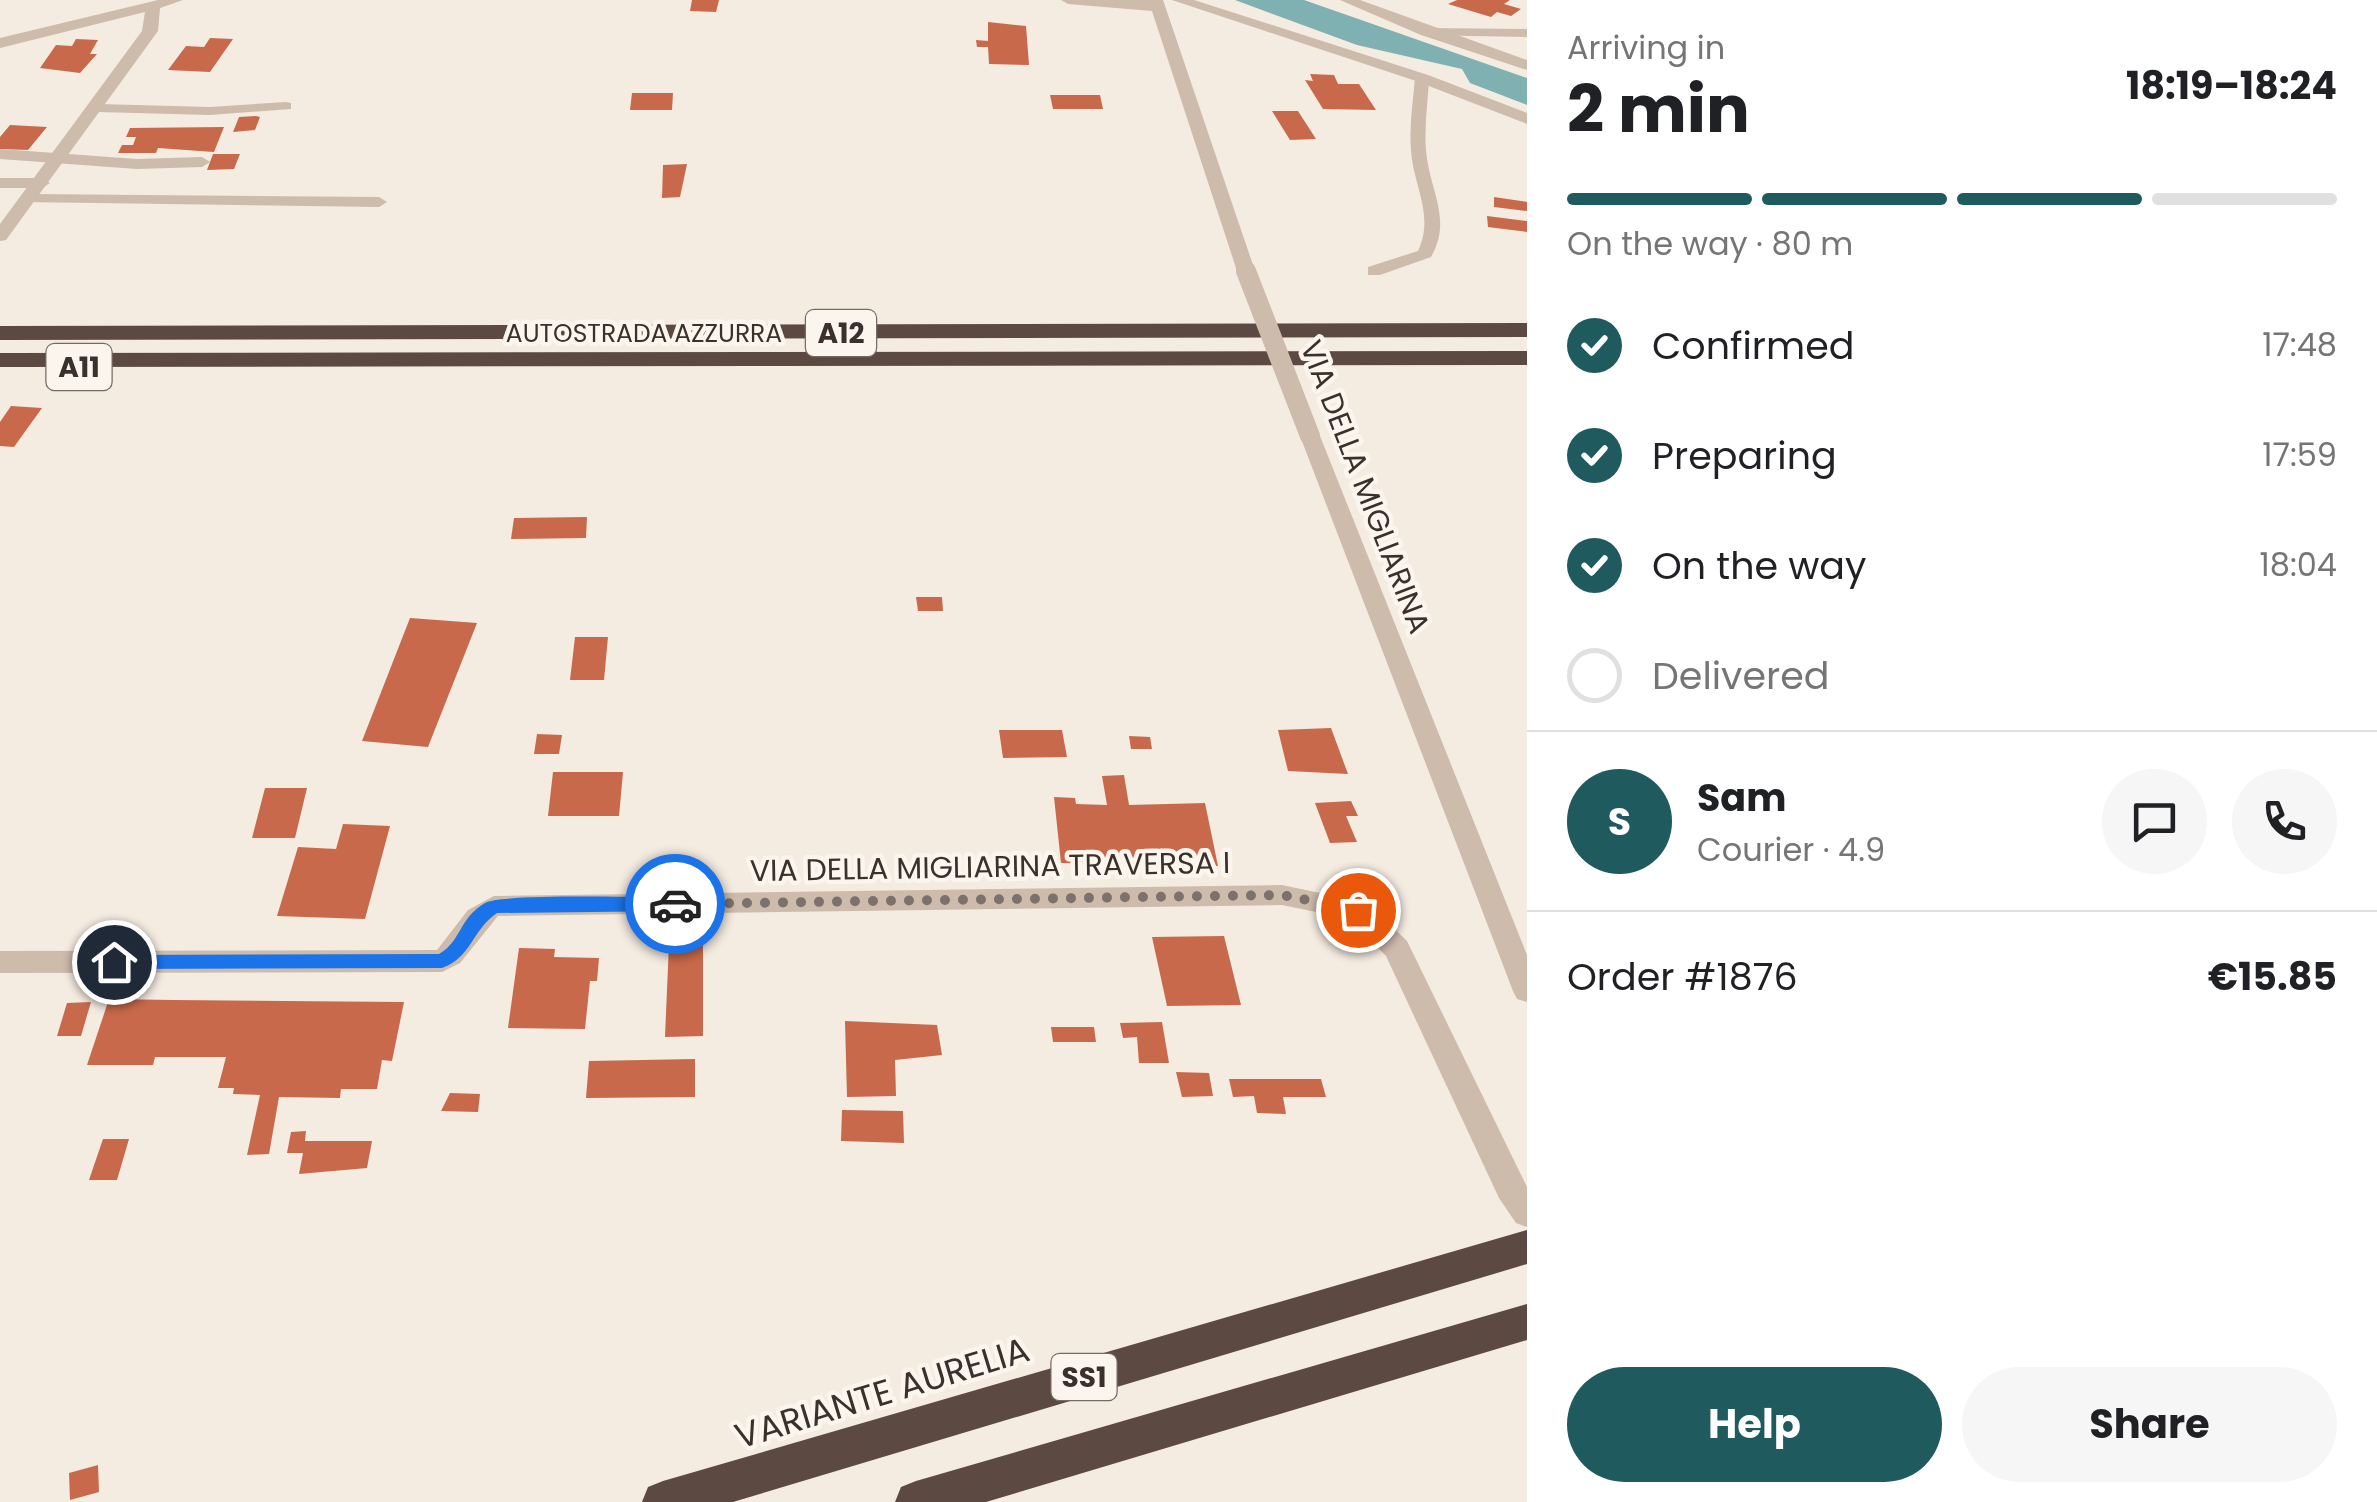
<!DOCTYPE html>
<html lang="en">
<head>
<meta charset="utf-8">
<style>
  :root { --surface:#fff; --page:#f6f6f6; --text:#202124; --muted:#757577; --line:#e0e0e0; --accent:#1f5a5e }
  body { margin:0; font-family:Poppins,sans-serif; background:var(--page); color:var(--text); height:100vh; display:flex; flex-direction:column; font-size:38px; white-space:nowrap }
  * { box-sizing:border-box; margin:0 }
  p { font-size:32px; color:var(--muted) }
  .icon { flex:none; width:55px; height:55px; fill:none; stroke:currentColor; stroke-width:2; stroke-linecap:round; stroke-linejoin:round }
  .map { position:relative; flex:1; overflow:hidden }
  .sheet { display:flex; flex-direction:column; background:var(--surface); width:850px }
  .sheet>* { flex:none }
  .pin { position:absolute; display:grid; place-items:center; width:85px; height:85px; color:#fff; margin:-42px; border:5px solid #fff; border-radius:50%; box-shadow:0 2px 10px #0007 }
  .courier { position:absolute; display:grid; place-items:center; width:100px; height:100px; margin:-50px; border:8px solid #1a73e8; border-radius:50%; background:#fff; color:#222; box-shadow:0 2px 12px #0007 }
  .head em { font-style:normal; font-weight:700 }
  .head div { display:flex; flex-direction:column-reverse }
  .head { display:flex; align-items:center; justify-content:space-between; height:170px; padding:0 40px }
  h1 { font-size:65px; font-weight:700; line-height:75px }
  .bar { display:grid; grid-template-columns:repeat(4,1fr); gap:15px 10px; align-content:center; height:120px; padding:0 40px }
  .bar i { height:12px; border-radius:8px; background:var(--line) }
  .bar .current { background:var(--accent) }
  .bar p { grid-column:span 4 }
  .line { display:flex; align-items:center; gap:25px; padding:0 40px; border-top:2px solid var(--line) }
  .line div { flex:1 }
  .round { display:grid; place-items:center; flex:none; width:105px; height:105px; border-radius:52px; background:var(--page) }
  ol { padding:0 40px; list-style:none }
  li { display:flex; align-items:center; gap:30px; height:110px }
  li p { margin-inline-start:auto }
  li .icon { padding:10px; border-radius:50%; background:var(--accent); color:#fff; stroke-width:4 }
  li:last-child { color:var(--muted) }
  li i { width:55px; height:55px; border:5px solid var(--line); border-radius:50% }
  .primary-button { display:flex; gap:20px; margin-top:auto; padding:20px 40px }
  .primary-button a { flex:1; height:115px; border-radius:60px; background:var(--accent); color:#fff; font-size:40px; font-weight:700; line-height:115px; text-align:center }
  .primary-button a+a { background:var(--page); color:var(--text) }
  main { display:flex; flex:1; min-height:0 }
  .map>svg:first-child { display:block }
  .water { fill:#7fb0b2 }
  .building { fill:#c8694b }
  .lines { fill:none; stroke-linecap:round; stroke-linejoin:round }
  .lane { fill:#cdbbac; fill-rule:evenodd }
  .street { fill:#cdbbac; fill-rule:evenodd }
  .highway { fill:#5c4a42; fill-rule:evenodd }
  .street-bridge { stroke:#cdbbac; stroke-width:20 }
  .route { fill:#1a73e8 }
  .done { stroke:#7c716b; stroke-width:10; stroke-dasharray:0 18 }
  .labels { text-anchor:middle; stroke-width:9; stroke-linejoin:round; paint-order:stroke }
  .far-street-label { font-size:25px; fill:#3b302b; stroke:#fbf5ee }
  .shield { fill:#fbf5ee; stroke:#756b66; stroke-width:2.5 }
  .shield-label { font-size:28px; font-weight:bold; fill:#3b302b }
  .street-label { font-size:30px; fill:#3b302b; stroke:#fbf5ee }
  .near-street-label { font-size:35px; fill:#3b302b; stroke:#fbf5ee }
</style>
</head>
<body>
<main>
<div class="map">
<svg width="1527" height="1502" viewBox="0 0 1527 1502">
  <rect width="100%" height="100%" fill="#f4ebe1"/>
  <path class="water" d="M1235,0H1304L1527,78V105L1470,83L1462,69L1357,45Z"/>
  <path class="building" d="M692,0H719L716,12L690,11Z
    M1457,0H1510L1504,4L1521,9L1511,16L1497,12L1491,17L1448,4Z
    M988,22L1026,26L1029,65L989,64L988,47H977L976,40L988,41Z
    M210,38L233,39L210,72L168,70L186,46L204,47Z
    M76,39L98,40L90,54H97L80,73L40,68L56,45L72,46Z
    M1310,74L1334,75L1338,84H1359L1376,110L1323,109L1305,80L1313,81Z
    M632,93H673L672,110H630Z
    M1050,95H1100L1103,109H1053Z
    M1272,111H1298L1316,139L1290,140Z
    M239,117L256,116L260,117L255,130L233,132Z
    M10,125L47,127L28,150L0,149V137Z
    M224,127L214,152L158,148L156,153H118L122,145H133L136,137H126L130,128Z
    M213,154H240L234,169L207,170Z
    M687,164L680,197L662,198L663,165Z
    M1494,197L1527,202V211L1494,207Z
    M1487,216L1527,221V232L1488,227Z
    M11,406L42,408L14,447L0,446V422Z
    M587,517L586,538L511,539L514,518Z
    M916,597H942L943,611H918Z
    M410,618L477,623L428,747L362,741Z
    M575,637H608L604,680H570Z
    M1331,728L1348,774L1288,771L1278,730Z
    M999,730H1062L1067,757L1003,758Z
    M537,734L562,735L559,754H534Z
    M1129,736L1150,737L1152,749H1131Z
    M553,772H623L619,816H548Z
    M1124,775L1129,805L1205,803L1218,866L1061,863L1054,797L1075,798L1076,804L1107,805L1102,776Z
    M265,788H307L295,838H252Z
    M1351,801L1358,816H1346L1357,842L1330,843L1315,803Z
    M343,824L390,826L365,919L277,916L298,847L336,849Z
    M670,920H703V1036L665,1037Z
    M1224,936L1241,1005L1167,1006L1152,937Z
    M519,948L555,949L554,957L599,958L597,981H590L585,1029L508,1028Z
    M109,999L173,1000L404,1002L392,1061L382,1060L377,1089H341L340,1098L279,1097L269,1154L247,1155L260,1095L233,1094L234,1088H218L226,1057H155L153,1065H87Z
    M91,1002L81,1036H57L67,1003Z
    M845,1021L937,1025L942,1055L895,1060L896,1096L847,1097Z
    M1162,1022L1169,1063H1139L1137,1037L1123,1038L1120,1023Z
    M1051,1027H1094L1096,1042H1053Z
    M695,1059V1097L586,1098L589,1061Z
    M1176,1072L1209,1073L1213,1096L1182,1097Z
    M1229,1079H1321L1326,1097H1283L1286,1114L1257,1113L1254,1096L1233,1097Z
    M450,1093L480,1094L478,1112L441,1111Z
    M842,1110L903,1111L904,1143L841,1141Z
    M306,1131L305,1141H372L367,1168L299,1174L303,1153H287L291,1132Z
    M103,1139H129L117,1180H89Z
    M98,1465L99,1492L70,1500L69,1473Z"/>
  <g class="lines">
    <path class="lane" d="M1426,28L1527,29V37L1421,35L1419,32Z
      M1422,74L1429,78C1428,102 1424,126 1426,150C1429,190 1453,219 1431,257L1380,275H1368V267L1418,251C1435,215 1413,186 1411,150C1409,126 1413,102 1415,78Z
      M286,102L291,103V109L210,115L98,112L91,108L98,104L210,107Z
      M0,149L137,159L202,157L210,162L202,167L137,169L0,159Z
      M0,178H42L50,183L42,188H0Z
      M30,194L379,197L387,202L379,207L24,202V196Z"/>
    <path class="street" d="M158,0H183L160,8L158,31L6,240L0,241V224L142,31L145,12L0,48V38Z
      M1061,0H1163L1255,271L1253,275H1239L1237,271L1152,11L1068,4Z
      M1172,0H1194L1428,75L1527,113V124L1416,81Z
      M1340,0H1360L1527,60V70L1421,35Z
      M1310,430L1320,436L1527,955V1002L1517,999L1513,991L1300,436Z
      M1282,885L1368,903L1407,941L1527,1187V1227L1516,1223L1499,1198L1386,956L1350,919L1282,905L498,916L460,963L442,972L0,973V951L437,950L468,910L494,896Z"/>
    <path class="highway" d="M1527,323V337L0,340V326Z
      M1527,351V365L0,367V353Z
      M1527,1230V1264L733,1502H642L648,1487L663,1481Z
      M1527,1304V1340L986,1502H895L901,1487L916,1481Z"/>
    <path class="street-bridge" d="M1246,271L1310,436"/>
  </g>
  <path class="route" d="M675,897L684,904L675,911L497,913C471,931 472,957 442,968L114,969L105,962L114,955L439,954C461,942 459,918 485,903C503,893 644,898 675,897Z"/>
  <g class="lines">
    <path class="done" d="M675,904L1282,895L1358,910"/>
  </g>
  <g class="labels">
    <g class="far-street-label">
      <text x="644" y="342">AUTOSTRADA AZZURRA</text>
    </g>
    <g class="shield">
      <rect x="806" y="310" width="70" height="46" rx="8"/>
      <rect x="46.5" y="344" width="65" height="46" rx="8"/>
      <rect x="1051.5" y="1354" width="65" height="46" rx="8"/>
    </g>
    <g class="shield-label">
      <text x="841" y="343">A12</text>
      <text x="79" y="377">A11</text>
      <text x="1084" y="1387">SS1</text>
    </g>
    <g class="street-label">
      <text transform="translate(1365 487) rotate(69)" y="10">VIA DELLA MIGLIARINA</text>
      <text transform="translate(990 867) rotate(-1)" y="10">VIA DELLA MIGLIARINA TRAVERSA I</text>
    </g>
    <g class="near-street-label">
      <text transform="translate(882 1393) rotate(-17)" y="12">VARIANTE AURELIA</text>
    </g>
  </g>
</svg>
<div class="pin" style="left:1358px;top:910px;background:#ea580c"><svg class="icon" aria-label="bag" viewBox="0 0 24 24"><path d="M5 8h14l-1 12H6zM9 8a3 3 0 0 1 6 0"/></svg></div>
<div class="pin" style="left:114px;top:962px;background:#1f2937"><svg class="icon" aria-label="home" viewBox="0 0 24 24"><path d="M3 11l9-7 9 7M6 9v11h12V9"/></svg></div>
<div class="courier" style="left:675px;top:904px"><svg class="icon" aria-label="car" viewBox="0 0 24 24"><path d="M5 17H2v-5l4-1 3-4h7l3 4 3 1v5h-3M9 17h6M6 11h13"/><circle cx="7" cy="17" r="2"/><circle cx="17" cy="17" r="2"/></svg></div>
</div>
<section class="sheet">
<div class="head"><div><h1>2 min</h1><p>Arriving in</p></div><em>18:19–18:24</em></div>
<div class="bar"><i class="current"></i><i class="current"></i><i class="current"></i><i></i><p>On the way · 80 m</p></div>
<ol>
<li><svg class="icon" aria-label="check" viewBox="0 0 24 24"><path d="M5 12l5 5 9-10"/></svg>Confirmed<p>17:48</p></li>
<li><svg class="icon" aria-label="check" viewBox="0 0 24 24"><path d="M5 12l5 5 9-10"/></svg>Preparing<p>17:59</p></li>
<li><svg class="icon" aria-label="check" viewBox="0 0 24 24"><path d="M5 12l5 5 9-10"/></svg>On the way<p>18:04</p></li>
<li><i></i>Delivered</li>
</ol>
<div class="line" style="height:180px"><b class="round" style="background:var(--accent);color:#fff">S</b><div><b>Sam</b><p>Courier · 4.9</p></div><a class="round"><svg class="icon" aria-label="chat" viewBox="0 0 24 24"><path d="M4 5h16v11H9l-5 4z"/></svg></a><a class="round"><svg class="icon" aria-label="phone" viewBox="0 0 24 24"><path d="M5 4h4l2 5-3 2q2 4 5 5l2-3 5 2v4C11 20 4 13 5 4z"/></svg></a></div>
<div class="line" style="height:130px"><div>Order #1876</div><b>€15.85</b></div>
<div class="primary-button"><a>Help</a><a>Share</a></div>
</section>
</main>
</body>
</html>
